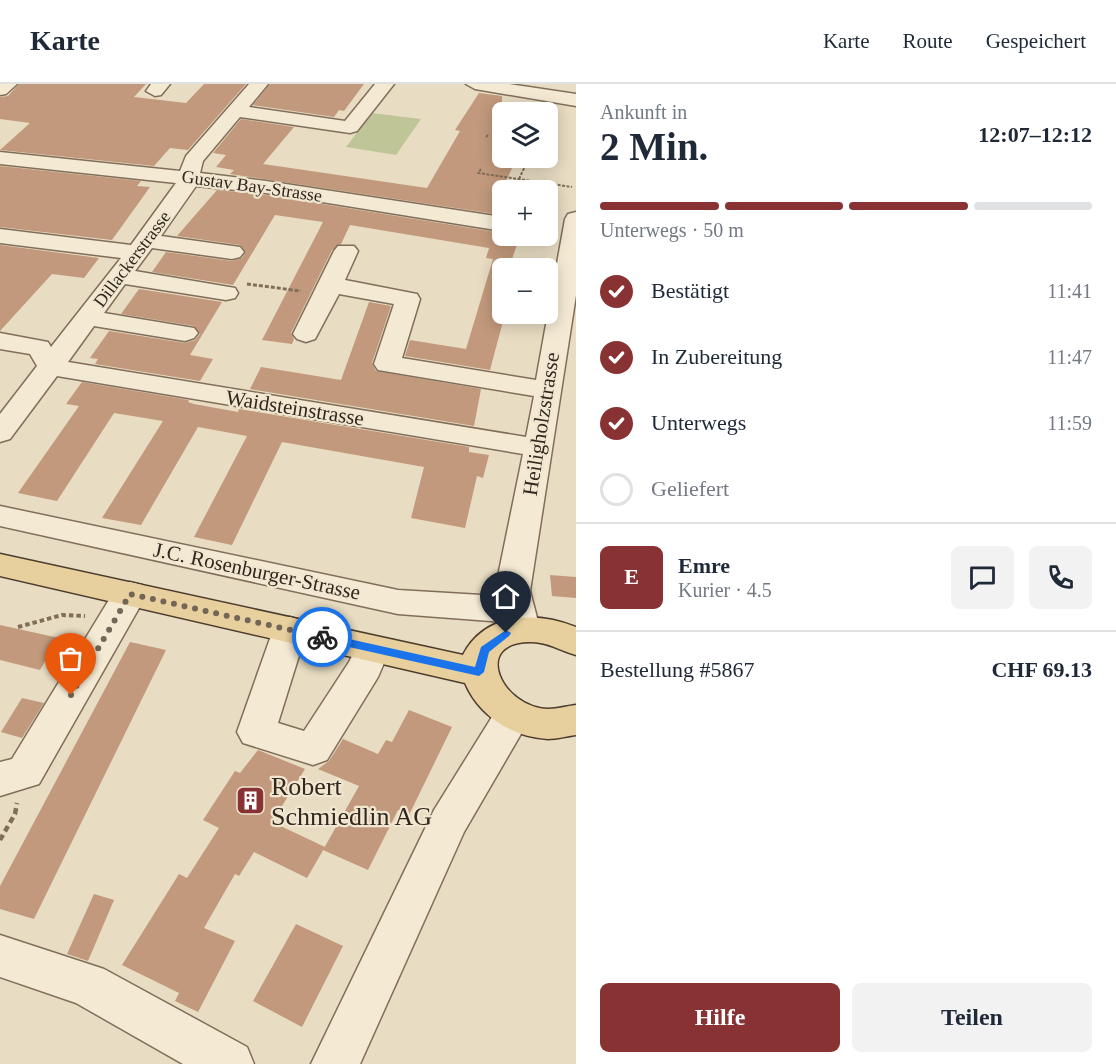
<!DOCTYPE html>
<html lang="de">
<head>
<meta charset="utf-8">
<style>
  :root { --surface:#fff; --page:#f2f2f3; --text:#1f2937; --muted:#747a83; --line:#e0e1e3; --accent:#883234 }
  body { margin:0; font-family:"Times New Roman",serif; background:var(--page); color:var(--text); height:100vh; display:flex; flex-direction:column; font-size:22px; white-space:nowrap }
  * { box-sizing:border-box; margin:0 }
  p { font-size:20px; color:var(--muted) }
  .icon { flex:none; width:33px; height:33px; fill:none; stroke:currentColor; stroke-width:2; stroke-linecap:round; stroke-linejoin:round }
  .map { position:relative; flex:1; overflow:hidden }
  .sheet { display:flex; flex-direction:column; background:var(--surface); width:540px }
  .sheet>* { flex:none }
  .controls { position:absolute; left:492px; top:18px; display:grid; gap:12px }
  .controls a { display:grid; place-items:center; width:66px; height:66px; border-radius:9px; background:var(--surface); box-shadow:0 3px 15px #0003; font-size:30px }
  .pin { position:absolute; display:grid; place-items:center; width:51px; height:51px; color:#fff; margin:-62px -26px; border-radius:50% 50% 50% 0; rotate:-45deg; box-shadow:0 0 6px #0007 }
  .pin .icon { rotate:45deg }
  .courier { position:absolute; display:grid; place-items:center; width:60px; height:60px; margin:-30px; border:4px solid #1a73e8; border-radius:50%; background:#fff; color:#222; box-shadow:0 2px 8px #0007 }
  .summary em { font-style:normal; font-weight:800 }
  .summary div { display:flex; flex-direction:column-reverse }
  .summary { display:flex; align-items:center; justify-content:space-between; height:102px; padding:0 24px }
  h1 { font-size:39px; font-weight:800; line-height:45px }
  .bar { display:grid; grid-template-columns:repeat(4,1fr); gap:9px 6px; align-content:center; height:72px; padding:0 24px }
  .bar i { height:8px; border-radius:4px; background:var(--line) }
  .bar .on { background:var(--accent) }
  .bar p { grid-column:span 4 }
  .line { display:flex; align-items:center; gap:15px; padding:0 24px; border-top:2px solid var(--line) }
  .line div { flex:1 }
  .round { display:grid; place-items:center; flex:none; width:63px; height:63px; border-radius:9px; background:var(--page) }
  ol { padding:0 24px; list-style:none }
  li { display:flex; align-items:center; gap:18px; height:66px }
  li p { margin-inline-start:auto }
  li .icon { padding:6px; border-radius:50%; background:var(--accent); color:#fff; stroke-width:4 }
  li:last-child { color:var(--muted) }
  li i { width:33px; height:33px; border:3px solid var(--line); border-radius:50% }
  .primary-button { display:flex; gap:12px; margin-top:auto; padding:12px 24px }
  .primary-button a { flex:1; height:69px; border-radius:9px; background:var(--accent); color:#fff; font-size:24px; font-weight:800; line-height:69px; text-align:center }
  .primary-button a+a { background:var(--page); color:var(--text) }
  header { display:flex; align-items:center; gap:36px; box-sizing:border-box; height:84px; padding:0 30px; background:var(--surface); border-bottom:2px solid var(--line) }
  header strong { font-size:28px }
  nav { display:flex; gap:33px; margin-inline-start:auto; font-size:21px }
  main { display:flex; flex:1; min-height:0 }
  .map>svg:first-child { display:block }
  .green { fill:#c0c598 }
  .building { fill:#c2997c }
  .lines { fill:none; stroke-linecap:round; stroke-linejoin:round }
  .minor-casing { stroke:#806e5b; stroke-width:3 }
  .major-casing { stroke:#4e3d2f; stroke-width:3 }
  .path-far3 { stroke:#806e5b; stroke-width:2; stroke-dasharray:3 1.5; stroke-linecap:butt }
  .path-far2 { stroke:#806e5b; stroke-width:3; stroke-dasharray:4 2; stroke-linecap:butt }
  .path-far1 { stroke:#806e5b; stroke-width:4; stroke-dasharray:4.5 3; stroke-linecap:butt }
  .path { stroke:#806e5b; stroke-width:4.5; stroke-dasharray:6 4; stroke-linecap:butt }
  .minor { fill:#f4ead4; fill-rule:evenodd }
  .major { fill:#e8d09e; fill-rule:evenodd }
  .route { fill:#1a73e8 }
  .done { stroke:#716657; stroke-width:6; stroke-dasharray:0 10.8 }
  .labels { text-anchor:middle; stroke-width:4.5; stroke-linejoin:round; paint-order:stroke }
  .far-street-label { font-size:18px; fill:#31271e; stroke:#f1e7d1 }
  .street-label { font-size:21px; fill:#31271e; stroke:#f1e7d1 }
  .near-poi-label { font-size:26px; fill:#31271e; stroke:#f1e7d1; text-anchor:start }
</style>
</head>
<body>
<header>
<strong>Karte</strong>
<nav><a>Karte</a><a>Route</a><a>Gespeichert</a></nav>
</header>
<main>
<div class="map">
<svg width="576" height="980" viewBox="0 0 576 980">
  <rect width="100%" height="100%" fill="#e8dcc2"/>
  <path class="green" d="M372,29L421,35L396,71L346,63Z"/>
  <path class="building" d="M19,0H146L134,13L186,19L204,0H246L188,66L170,64L154,82L0,66L30,39L0,35V13L8,12Z
    M270,0H364L344,27L339,26L334,33L253,21Z
    M479,9L502,12V76L515,78L502,105V131L230,90L234,86L216,83L226,71L213,69L241,35L294,43L263,80L427,104L460,47L455,46Z
    M0,82L141,97L137,102L150,103L112,156L0,143Z
    M217,106L266,111L502,149V152H520L511,178L502,176V241L490,286L405,272L410,256L466,265L493,175L486,174L489,164L350,141L341,160L332,166L291,249L294,255L292,260L262,256L323,138L275,131L233,201L152,188L166,168L232,177L242,174L246,168L240,161L177,152Z
    M0,161L99,174L84,194L52,190L0,247Z
    M139,205L222,218L190,271L213,275L200,297L95,280L98,275L90,274L109,247L185,259L195,256L200,250L194,242L121,230Z
    M369,218L391,222L372,279L376,287L481,305L474,342L250,305L261,283L341,296Z
    M82,298L189,316L188,318L194,320L238,328L239,325L469,363V368L489,371L483,394L477,392L465,444L411,434L424,383L282,358L232,461L194,453L247,352L198,343L141,441L102,434L163,337L114,329L57,417L18,409L79,322L66,320Z
    M550,491L576,493V514L552,512Z
    M0,541L59,554L40,586L0,576Z
    M130,558L166,566L34,835L0,825V802Z
    M22,614L44,619L22,654L1,648Z
    M409,626L452,643L409,731L398,726L368,786L323,766L359,702L318,685L329,677L343,655L378,670L386,656L392,658Z
    M258,666L305,685L272,738L325,763L307,794L254,768L239,792L235,790L204,844L235,857L198,928L175,917L179,909L122,881L179,790L187,794L219,744L203,736L235,687L240,689Z
    M94,810L114,816L88,877L67,870Z
    M296,840L343,862L302,943L253,917Z"/>
  <g class="lines">
    <defs>
      <path id="minor" d="M0,0H17L6,10L0,11Z
        M151,0H170L161,11L155,12L146,7Z
        M249,0H268L249,23L345,37L375,0H394L357,47L350,49L240,33L203,77L200,89L266,97L502,133V147L266,109L196,102L161,152L240,163L244,168L240,173L232,175L152,164L135,187L235,204L238,209L235,214L226,216L125,200L104,229L194,244L198,249L194,254L185,257L94,242L68,278L526,353L534,312L378,286L374,280L394,220L339,210L315,255L306,258L297,255L293,250L334,167L338,162H354L358,167L345,196L417,210L420,215L402,274L536,296L565,135L568,130L576,128V211L530,507L540,545L535,554L523,558L511,554L504,538L398,530L0,442V422L398,506L498,512V492L523,370L57,292L10,355L0,358V330L37,282L30,270L0,265V249L48,258L51,263L121,174L0,159V145L131,161L176,99L0,80V68L180,87L186,72Z
        M466,0H509L576,10V22L475,5Z
        M130,498L142,501L147,510L39,700L0,712V678L12,675L118,501Z
        M290,533L302,537L307,546L278,639L304,647L349,578L360,556L372,552L384,556L390,565L378,593L327,676L313,681L243,659L237,648L273,546L278,537Z
        M513,616L526,620L532,631L464,748L360,980H311L434,726L500,620Z
        M0,851L104,885L247,963L254,980H183L76,919L0,893Z"/>
      <path id="major" d="M0,470L463,571C485,528 536,527 576,543V571C561,567 548,558 532,558C470,557 502,624 548,625C557,625 567,622 576,621V651C567,652 557,655 548,655C512,653 479,632 465,599L0,492Z"/>
    </defs>
    <use href="#minor" class="minor-casing"/>
    <use href="#major" class="major-casing"/>
    <path class="path-far3" d="M486,53L488,51
      M481,85L478,89L572,103
      M519,95L527,78"/>
    <path class="path-far2" d="M247,200L301,207"/>
    <path class="path-far1" d="M18,543L62,531L85,532"/>
    <path class="path" d="M0,756L15,730L17,719"/>
    <use href="#minor" class="minor"/>
    <use href="#major" class="major"/>
  </g>
  <path class="route" d="M506,546L511,549L509,552L489,568L484,588L479,592L322,557L317,553L322,549L475,583L481,563Z"/>
  <g class="lines">
    <path class="done" d="M71,611L130,510L322,553"/>
  </g>
  <defs>
    <symbol id="building-square" viewBox="-11 -11 22 22"><rect x="-9" y="-9" width="18" height="18" rx="4" fill="#883234" stroke="#f1e7d1"/><path d="M-4-6H4V6H1V3H-1V6H-4ZM-2.5-4.3h1.7v1.8h-1.7ZM.8-4.3h1.7v1.8H.8ZM-2.5-1h1.7V.8h-1.7ZM.8-1h1.7V.8H.8Z" fill="#fff"/></symbol>
  </defs>
  <g fill-rule="evenodd">
    <use href="#building-square" x="234" y="700" width="33" height="33"/>
  </g>
  <g class="labels">
    <g class="far-street-label">
      <text transform="translate(252 102) rotate(8)" y="6">Gustav Bay-Strasse</text>
      <text transform="translate(132 175) rotate(-53)" y="6">Dillackerstrasse</text>
    </g>
    <g class="street-label">
      <text transform="translate(295 324) rotate(9)" y="7">Waidsteinstrasse</text>
      <text transform="translate(541 340) rotate(-81)" y="7">Heiligholzstrasse</text>
      <text transform="translate(257 487) rotate(12)" y="7">J.C. Rosenburger-Strasse</text>
    </g>
    <g class="near-poi-label">
      <text x="271" y="711">Robert<tspan x="271" dy="30">Schmiedlin AG</tspan></text>
    </g>
  </g>
</svg>
<div class="controls">
<a><svg class="icon" aria-label="layers" viewBox="0 0 24 24"><path d="M12 4l9 5-9 5-9-5zM3 14l9 5 9-5"/></svg></a>
<a>+</a>
<a>−</a>
</div>
<div class="pin" style="left:71px;top:611px;background:#ea580c"><svg class="icon" aria-label="bag" viewBox="0 0 24 24"><path d="M5 8h14l-1 12H6zM9 8a3 3 0 0 1 6 0"/></svg></div>
<div class="pin" style="left:506px;top:549px;background:#1f2937"><svg class="icon" aria-label="home" viewBox="0 0 24 24"><path d="M3 11l9-7 9 7M6 9v11h12V9"/></svg></div>
<div class="courier" style="left:322px;top:553px"><svg class="icon" aria-label="bike" viewBox="0 0 24 24"><circle cx="6" cy="16" r="4"/><circle cx="18" cy="16" r="4"/><path d="M6 16l4-8h5l3 8M10 8l3 8H6M13 5h3"/></svg></div>
</div>
<section class="sheet">
<div class="summary"><div><h1>2 Min.</h1><p>Ankunft in</p></div><em>12:07–12:12</em></div>
<div class="bar"><i class="on"></i><i class="on"></i><i class="on"></i><i></i><p>Unterwegs · 50 m</p></div>
<ol>
<li><svg class="icon" aria-label="check" viewBox="0 0 24 24"><path d="M5 12l5 5 9-10"/></svg>Bestätigt<p>11:41</p></li>
<li><svg class="icon" aria-label="check" viewBox="0 0 24 24"><path d="M5 12l5 5 9-10"/></svg>In Zubereitung<p>11:47</p></li>
<li><svg class="icon" aria-label="check" viewBox="0 0 24 24"><path d="M5 12l5 5 9-10"/></svg>Unterwegs<p>11:59</p></li>
<li><i></i>Geliefert</li>
</ol>
<div class="line" style="height:108px"><b class="round" style="background:var(--accent);color:#fff">E</b><div><b>Emre</b><p>Kurier · 4.5</p></div><a class="round"><svg class="icon" aria-label="chat" viewBox="0 0 24 24"><path d="M4 5h16v11H9l-5 4z"/></svg></a><a class="round"><svg class="icon" aria-label="phone" viewBox="0 0 24 24"><path d="M5 4h4l2 5-3 2q2 4 5 5l2-3 5 2v4C11 20 4 13 5 4z"/></svg></a></div>
<div class="line" style="height:78px"><div>Bestellung #5867</div><b>CHF 69.13</b></div>
<div class="primary-button"><a>Hilfe</a><a>Teilen</a></div>
</section>
</main>
</body>
</html>
